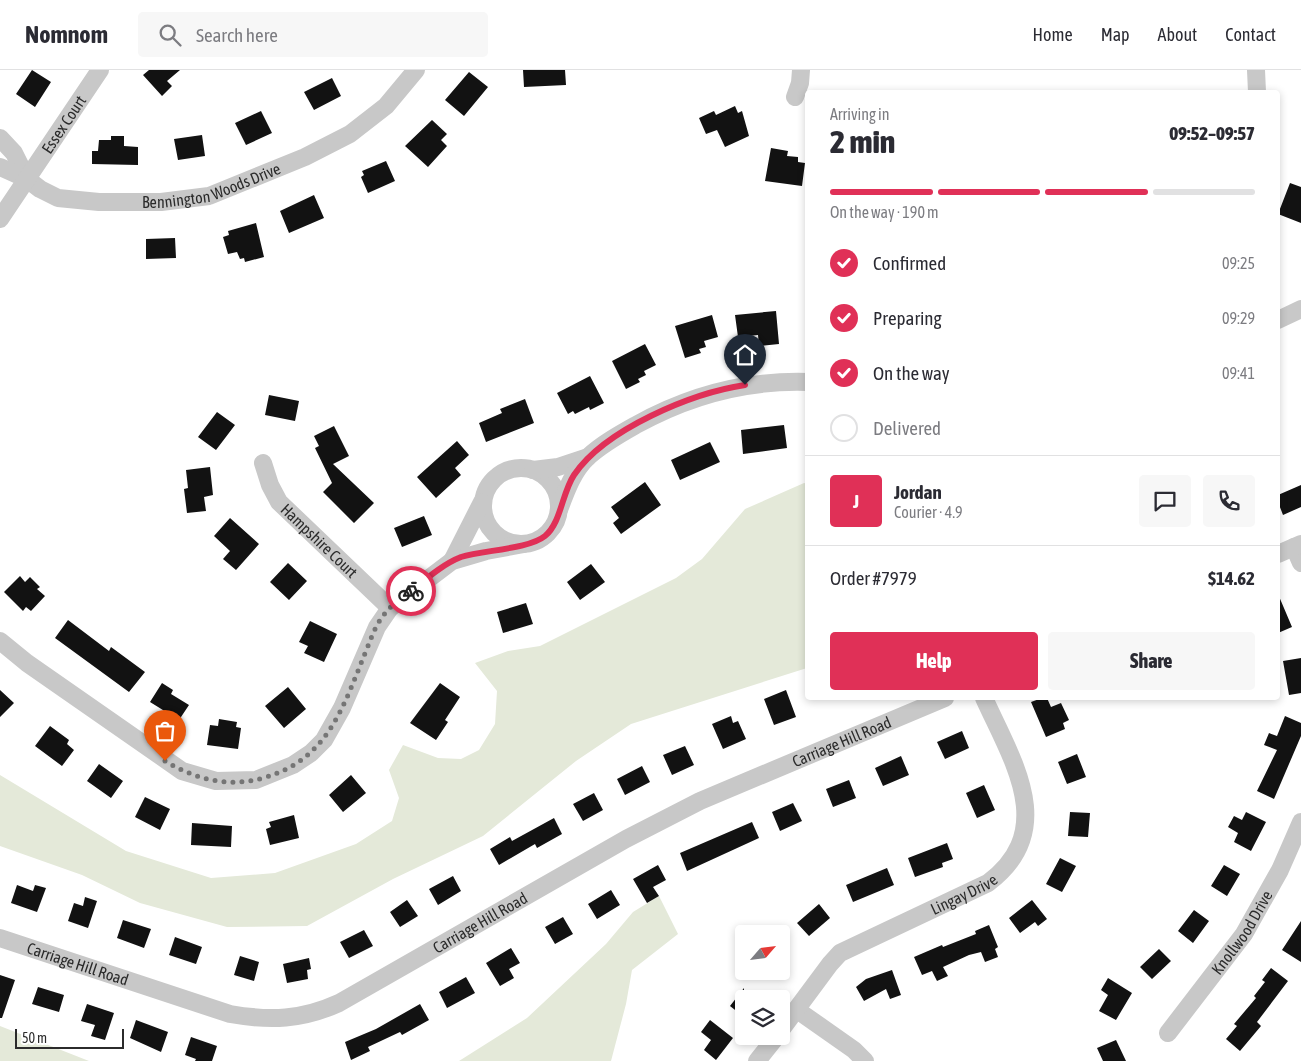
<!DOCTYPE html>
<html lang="en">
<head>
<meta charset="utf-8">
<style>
  :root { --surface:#fff; --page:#f7f7f7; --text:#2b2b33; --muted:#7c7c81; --line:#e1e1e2; --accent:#e03057 }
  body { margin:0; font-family:"Asap Condensed",sans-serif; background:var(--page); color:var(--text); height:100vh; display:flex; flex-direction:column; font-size:19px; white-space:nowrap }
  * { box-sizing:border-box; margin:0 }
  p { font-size:16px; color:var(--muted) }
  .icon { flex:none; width:28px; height:28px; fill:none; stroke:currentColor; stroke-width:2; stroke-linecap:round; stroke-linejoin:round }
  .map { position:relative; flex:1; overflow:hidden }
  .details { position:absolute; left:805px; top:20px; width:475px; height:610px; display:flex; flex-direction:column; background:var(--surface); border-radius:5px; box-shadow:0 2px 8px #0003 }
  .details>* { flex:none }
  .needle { width:32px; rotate:62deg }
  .tools { position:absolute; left:735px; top:855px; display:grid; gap:10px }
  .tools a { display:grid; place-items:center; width:55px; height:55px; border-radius:5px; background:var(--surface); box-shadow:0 2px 8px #0003; font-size:25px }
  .scale { position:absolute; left:15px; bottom:12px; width:109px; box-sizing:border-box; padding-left:5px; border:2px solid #2b2b2b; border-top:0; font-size:14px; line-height:18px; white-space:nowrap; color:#2b2b2b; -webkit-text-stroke:4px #fff; paint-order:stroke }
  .pin { position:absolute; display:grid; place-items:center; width:42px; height:42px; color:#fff; margin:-51px -21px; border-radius:50% 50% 50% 0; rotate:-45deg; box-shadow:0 0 5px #0007 }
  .pin .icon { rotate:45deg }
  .courier { position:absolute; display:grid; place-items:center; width:50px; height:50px; margin:-25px; border:4px solid #e03057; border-radius:50%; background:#fff; color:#222; box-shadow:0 1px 6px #0007 }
  .overview em { font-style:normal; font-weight:800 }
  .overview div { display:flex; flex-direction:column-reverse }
  .overview { display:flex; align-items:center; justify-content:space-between; height:85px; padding:0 25px }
  h1 { font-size:32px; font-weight:800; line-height:38px }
  .bar { display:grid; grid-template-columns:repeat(4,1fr); gap:8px 5px; align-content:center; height:60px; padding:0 25px }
  .bar i { height:6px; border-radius:4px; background:var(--line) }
  .bar .on { background:var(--accent) }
  .bar p { grid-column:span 4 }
  .line { display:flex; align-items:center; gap:12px; padding:0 25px; border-top:1px solid var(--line) }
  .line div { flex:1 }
  .round { display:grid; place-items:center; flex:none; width:52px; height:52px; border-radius:5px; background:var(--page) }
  ol { padding:0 25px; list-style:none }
  li { display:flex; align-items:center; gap:15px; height:55px }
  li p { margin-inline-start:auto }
  li .icon { padding:5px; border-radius:50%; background:var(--accent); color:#fff; stroke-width:4 }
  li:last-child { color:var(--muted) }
  li i { width:28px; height:28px; border:2px solid var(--line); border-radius:50% }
  .cta { display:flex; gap:10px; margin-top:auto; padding:10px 25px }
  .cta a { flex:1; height:58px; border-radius:5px; background:var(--accent); color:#fff; font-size:20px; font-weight:800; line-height:58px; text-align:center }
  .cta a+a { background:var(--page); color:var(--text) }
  header { display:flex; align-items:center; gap:30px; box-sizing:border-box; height:70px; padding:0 25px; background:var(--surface); border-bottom:1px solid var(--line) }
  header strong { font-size:24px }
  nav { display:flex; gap:28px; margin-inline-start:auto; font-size:18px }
  .search { width:350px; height:45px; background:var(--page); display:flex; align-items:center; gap:12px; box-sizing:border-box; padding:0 18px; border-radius:5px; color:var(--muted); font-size:19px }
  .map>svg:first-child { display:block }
  .green { fill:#e4e9d9 }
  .building { fill:#121212 }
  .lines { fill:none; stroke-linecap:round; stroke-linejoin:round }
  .street { stroke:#c8c8c8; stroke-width:18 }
  .done { stroke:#757575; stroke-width:5; stroke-dasharray:0 9 }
  .route { stroke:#e03057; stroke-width:6 }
  .labels { text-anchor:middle; stroke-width:5; stroke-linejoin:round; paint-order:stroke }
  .street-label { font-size:16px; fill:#2b2b2b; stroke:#fff }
</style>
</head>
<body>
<header>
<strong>Nomnom</strong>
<div class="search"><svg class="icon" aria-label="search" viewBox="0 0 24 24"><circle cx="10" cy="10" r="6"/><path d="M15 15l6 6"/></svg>Search here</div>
<nav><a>Home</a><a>Map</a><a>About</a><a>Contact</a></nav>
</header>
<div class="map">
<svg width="1301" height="991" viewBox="0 0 1301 991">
  <rect width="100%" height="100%" fill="#fff"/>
  <path class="green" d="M804,413L808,414L807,598L631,654L576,691L483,766L393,809L307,856L227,857L140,833L82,805L0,776V705L126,781L211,808L275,803L356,774L392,751L399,728L389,700L403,675L438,688L461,689L479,680L495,654L497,621L475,593L508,581L540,576L676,508L702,489L745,439Z
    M659,826L678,864L632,900L626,934L611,991H459L527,948L606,874L633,842Z
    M0,956L89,991H0Z"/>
  <path class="building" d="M32,0L51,12L35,37L16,24Z
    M149,0H180L167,11L172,16L162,26L143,5Z
    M523,0H565L566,15L524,17Z
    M469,2L488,17L464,46L445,30Z
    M332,8L341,26L314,40L304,22Z
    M735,36L738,43L742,41L749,66L725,77L717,60L706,64L699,48L714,41L716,45Z
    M261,41L272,63L246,75L235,53Z
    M432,50L447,64L441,70L447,76L428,97L405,76Z
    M202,65L205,86L178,90L174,69Z
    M111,66H124V76L138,77V95L92,94V81H98L99,70H111Z
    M771,78L788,81L787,86L798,87V92L805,93L802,116L765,111Z
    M386,91L395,111L368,123L361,107L364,105L362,101Z
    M1290,113L1301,117V153L1278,144Z
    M314,125L324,148L289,163L280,141Z
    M256,153L264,187L245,192L244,188L240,189L237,182L228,184L223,167L229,165L228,161Z
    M175,168L176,188L146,189V169Z
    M776,241L779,274L759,276L758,265L738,267L735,245Z
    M712,245L718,267L704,271L706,277L699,279L701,283L685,288L675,256Z
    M645,274L656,295L644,301L646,305L638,309L640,312L626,319L612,291Z
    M590,306L604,333L590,340L589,337L575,344L573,341L568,344L557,323Z
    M269,325L299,331L295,351L265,345Z
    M525,329L534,353L486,372L479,353L502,343L500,339Z
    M217,342L235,355L216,380L198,367Z
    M784,355L787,378L743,384L741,360Z
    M334,356L349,386L333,394L374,433L354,453L323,422L332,413L315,378L319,376L314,366Z
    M457,371L469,385L455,398L461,405L436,428L417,407Z
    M710,372L720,392L680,410L671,390Z
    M210,397L213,425L204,427L206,441L187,443L184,419L188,418L186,400Z
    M645,412L661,435L621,464L613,453L619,448L611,437Z
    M1301,415V437L1283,445L1278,432V425Z
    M424,446L432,465L402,477L394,458Z
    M230,448L259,474L236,500L223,489L230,481L214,466Z
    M288,493L307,511L289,530L270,512Z
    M591,494L605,512L580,530L567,512Z
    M20,506L25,512L30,507L40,517L37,519L45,526L31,541L26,537L23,541L4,522Z
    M1278,524L1292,557L1278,563Z
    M526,533L533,554L503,563L497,542Z
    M68,550L109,581L111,577L145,602L129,622L55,568Z
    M310,551L337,564L324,592L304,583L308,576L299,572Z
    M1301,588V623L1289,625L1283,591Z
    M162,613L173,620L171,624L189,635L179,650L150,632Z
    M440,613L460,627L445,650L448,652L436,670L410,653Z
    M288,617L306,639L284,658L265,636Z
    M0,620L14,633L0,647Z
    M786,620L796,647L774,655L764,629Z
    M1042,628H1047L1051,637L1061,633L1069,650L1063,653L1065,659L1046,667L1031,632Z
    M731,646L733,653L738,651L746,669L723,679L712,654Z
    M1285,646L1301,653V666L1274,729L1257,721L1277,680L1264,675L1269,663L1277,666Z
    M219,649L237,652L236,657L241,658L238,679L207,675L210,655L218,656Z
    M50,656L69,670L67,674L74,680L62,696L35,676Z
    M962,661L969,678L945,689L937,672Z
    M685,676L694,695L672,705L663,685Z
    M1077,684L1086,707L1067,714L1058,692Z
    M901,686L909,705L883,716L875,698Z
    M99,694L123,711L111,728L87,711Z
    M642,696L650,712L625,725L617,709Z
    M351,705L366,723L343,742L329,725Z
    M849,710L856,728L833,737L826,719Z
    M984,715L995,740L977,748L966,723Z
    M594,723L603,740L583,751L573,734Z
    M145,727L170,739L160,760L135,747Z
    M793,733L802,751L780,761L772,742Z
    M1070,742L1090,743L1088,767L1068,766Z
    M1246,742L1266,752L1251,781L1234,772L1238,763L1228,757L1234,746L1242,750Z
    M294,745L299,768L270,775L266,759L271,757L269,752Z
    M554,748L562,764L537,778L535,774L499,795L490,779L510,767L512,771Z
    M752,752L759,768L687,801L680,783Z
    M192,753L232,756L231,777L191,775Z
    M947,773L953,789L942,793L943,797L915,807L908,788Z
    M1060,788L1076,796L1062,822L1046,814Z
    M658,795L666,810L653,817L659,826L647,833L633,809Z
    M1224,795L1240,804L1227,826L1211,816Z
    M887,798L894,815L853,832L846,815Z
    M453,806L461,821L438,835L429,819Z
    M17,815L33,821L35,815L46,818L37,842L11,833Z
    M611,820L620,835L597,849L588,834Z
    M85,827L97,831L88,858L68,851L74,833L83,836Z
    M407,830L418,846L400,857L390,842Z
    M1032,830L1047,849L1038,856L1035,852L1020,863L1009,848Z
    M819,834L830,848L809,866L797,853Z
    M1194,840L1209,851L1193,873L1178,861Z
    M563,847L573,864L555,874L545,857Z
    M123,850L151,859L144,878L117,868Z
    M1301,851V892L1282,880Z
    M989,855L998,877L995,879L998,887L985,892L981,882L969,885L943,897L948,906L937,911L932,901L922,905L914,887L942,875L943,877L976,864L975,861Z
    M364,860L373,876L349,888L340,872Z
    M175,867L202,877L196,894L169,885Z
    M511,878L520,893L509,899L514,908L500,916L486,893Z
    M1159,879L1171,891L1152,909L1140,897Z
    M240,886L259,892L254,911L234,905Z
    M309,888L311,899L307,900L308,909L287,913L283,894Z
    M1271,898L1288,911L1257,952L1261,956L1240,981L1226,969L1237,956L1234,954L1256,928L1254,926L1265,912L1262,910Z
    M892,900L901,925L890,929L886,919L864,931L856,917L866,909Z
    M0,905L15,910L2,948H0Z
    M466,907L475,923L447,938L439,922Z
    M1108,908L1132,923L1116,950L1099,941L1108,925L1101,920Z
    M38,917L64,925L59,942L32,934Z
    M744,918V947L730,936Z
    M87,934L114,943L105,970L91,966L95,955L81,951Z
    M420,934L429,950L402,965L400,962L368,977L370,981L351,990L345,972L376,959Z
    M136,950L168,962L161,982L130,968Z
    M710,950L733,968L716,990L704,980L711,970L701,962Z
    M191,967L217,976L212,991H195L196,989L185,985Z
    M1116,970L1126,991H1103L1097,978Z"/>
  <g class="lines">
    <g class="street">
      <path d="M1256,0L1257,22"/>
      <path d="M795,27L800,13L801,0"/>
      <path d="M0,68L14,83L27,109"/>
      <path id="s1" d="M0,97L27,109L40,119L58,128L99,132H161L209,126L305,87L350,64L386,36L416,0"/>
      <path id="s2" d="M0,149L100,0"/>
      <path d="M1278,250L1301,239"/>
      <path id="s3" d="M263,393L270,415L279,432L390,538"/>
      <circle cx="521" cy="436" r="38"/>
      <path d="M533,400L558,397L588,387"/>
      <path d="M559,440C566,421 573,401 588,387C602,374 620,364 636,355C690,325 745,310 808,312"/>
      <path d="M1294,477L1301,493"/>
      <path d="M1278,484L1301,474"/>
      <path d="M452,491L482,432"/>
      <path d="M0,571L27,593L182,701L216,711L256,710L293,695L311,683L324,670L342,638L377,557L390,538L452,491L486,481L524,474"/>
      <path id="s4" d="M0,868L230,944C270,951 302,950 339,933L626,769L700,731L945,628"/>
      <path d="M797,940L854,980L865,991"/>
      <path id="s5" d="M781,960L830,894L840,883L988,813C1059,760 1012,690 984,628"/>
      <path id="s6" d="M1168,963L1244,864L1280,800L1301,752"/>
      <path d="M757,991L777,966"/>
    </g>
  </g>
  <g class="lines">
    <path class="done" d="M165,691C195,709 228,718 263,708C328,690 343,637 366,581C371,569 375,556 383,546C390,536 401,528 411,521"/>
    <path class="route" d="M411,521C426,509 443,494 461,487C484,480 529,479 545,466C561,453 562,423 574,405C605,359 692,323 745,315"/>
  </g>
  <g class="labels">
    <g class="street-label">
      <text dy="6" stroke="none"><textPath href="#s2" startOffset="114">Essex Court</textPath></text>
      <text dy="6" stroke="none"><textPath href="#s1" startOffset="222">Bennington Woods Drive</textPath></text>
      <text dy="6" stroke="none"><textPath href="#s3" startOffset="98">Hampshire Court</textPath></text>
      <text dy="6" stroke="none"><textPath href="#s4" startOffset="921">Carriage Hill Road</textPath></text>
      <text dy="6" stroke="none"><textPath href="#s5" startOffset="234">Lingay Drive</textPath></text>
      <text dy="6" stroke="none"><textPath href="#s4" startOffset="516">Carriage Hill Road</textPath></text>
      <text dy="6" stroke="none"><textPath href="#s6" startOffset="125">Knollwood Drive</textPath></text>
      <text dy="6" stroke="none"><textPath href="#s4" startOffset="82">Carriage Hill Road</textPath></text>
    </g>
  </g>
</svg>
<div class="tools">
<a><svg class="needle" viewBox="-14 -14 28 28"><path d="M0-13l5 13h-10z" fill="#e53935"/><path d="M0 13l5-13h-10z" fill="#7c7c81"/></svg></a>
<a><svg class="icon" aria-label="layers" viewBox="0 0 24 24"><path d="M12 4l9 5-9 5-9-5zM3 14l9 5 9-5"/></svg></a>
</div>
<div class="scale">50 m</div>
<div class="pin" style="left:165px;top:691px;background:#ea580c"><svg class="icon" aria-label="bag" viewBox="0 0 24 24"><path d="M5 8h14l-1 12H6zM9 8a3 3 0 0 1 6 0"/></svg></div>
<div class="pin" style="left:745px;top:315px;background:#1f2937"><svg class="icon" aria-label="home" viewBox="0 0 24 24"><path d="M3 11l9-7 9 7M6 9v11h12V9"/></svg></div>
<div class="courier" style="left:411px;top:521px"><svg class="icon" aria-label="bike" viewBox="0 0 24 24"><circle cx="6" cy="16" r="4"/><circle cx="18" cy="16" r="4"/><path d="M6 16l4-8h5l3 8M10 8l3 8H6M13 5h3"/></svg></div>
<section class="details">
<div class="overview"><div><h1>2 min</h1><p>Arriving in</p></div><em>09:52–09:57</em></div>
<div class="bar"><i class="on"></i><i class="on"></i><i class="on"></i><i></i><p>On the way · 190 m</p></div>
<ol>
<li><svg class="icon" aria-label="check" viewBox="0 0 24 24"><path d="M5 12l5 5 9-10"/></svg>Confirmed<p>09:25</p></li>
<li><svg class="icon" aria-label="check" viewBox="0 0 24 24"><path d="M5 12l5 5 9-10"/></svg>Preparing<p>09:29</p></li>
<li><svg class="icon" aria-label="check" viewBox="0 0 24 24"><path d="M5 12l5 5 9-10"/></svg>On the way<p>09:41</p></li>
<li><i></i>Delivered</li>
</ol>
<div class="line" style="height:90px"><b class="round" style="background:var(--accent);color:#fff">J</b><div><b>Jordan</b><p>Courier · 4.9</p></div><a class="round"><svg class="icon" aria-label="chat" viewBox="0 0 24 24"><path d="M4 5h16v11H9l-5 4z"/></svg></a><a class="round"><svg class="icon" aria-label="phone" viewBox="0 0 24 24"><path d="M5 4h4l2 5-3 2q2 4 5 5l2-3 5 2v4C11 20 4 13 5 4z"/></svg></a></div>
<div class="line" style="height:65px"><div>Order #7979</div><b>$14.62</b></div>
<div class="cta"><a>Help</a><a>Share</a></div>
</section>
</div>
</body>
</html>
